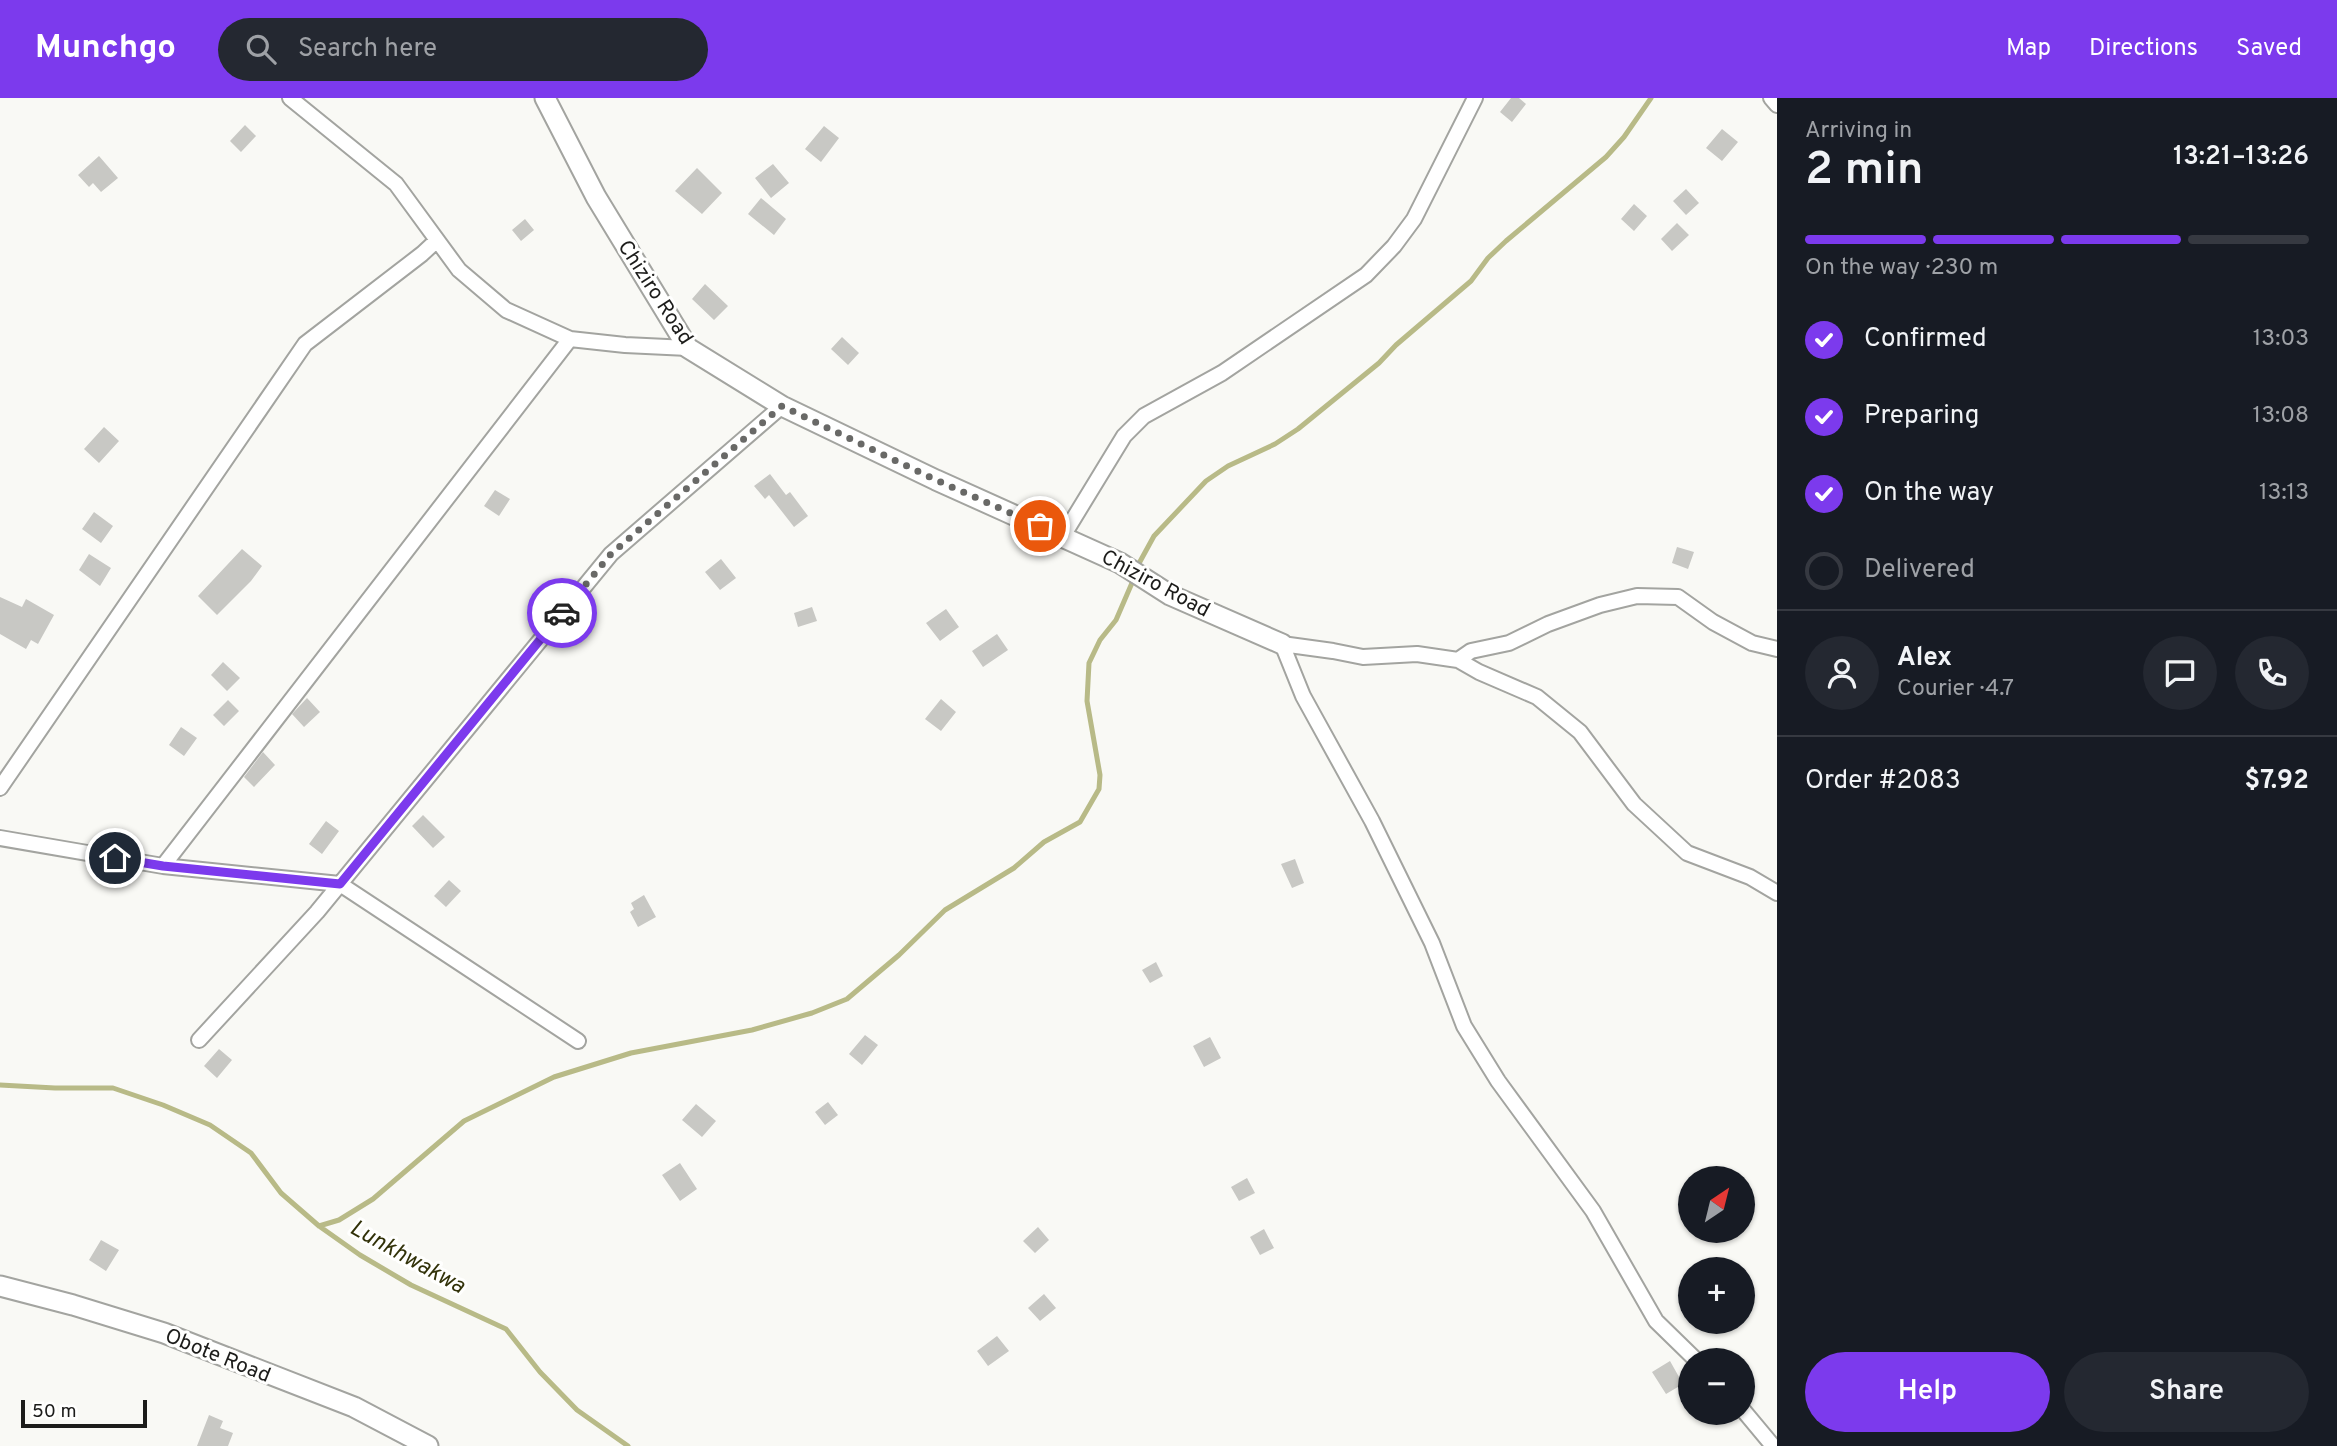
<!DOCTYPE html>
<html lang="en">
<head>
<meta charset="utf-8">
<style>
  :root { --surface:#171b24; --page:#242831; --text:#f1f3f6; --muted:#9ea1a6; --line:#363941; --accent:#7c3aed }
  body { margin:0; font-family:Overpass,sans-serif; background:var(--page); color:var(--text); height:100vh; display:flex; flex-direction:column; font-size:26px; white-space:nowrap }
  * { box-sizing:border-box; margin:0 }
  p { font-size:23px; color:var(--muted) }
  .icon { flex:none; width:38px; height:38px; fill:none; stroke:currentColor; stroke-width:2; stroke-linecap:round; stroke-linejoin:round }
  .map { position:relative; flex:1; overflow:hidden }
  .details { display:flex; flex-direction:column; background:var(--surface); width:560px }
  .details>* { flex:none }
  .needle { width:46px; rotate:35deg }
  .fabs { position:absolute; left:1678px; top:1068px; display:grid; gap:14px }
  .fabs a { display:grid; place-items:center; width:77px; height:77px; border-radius:50%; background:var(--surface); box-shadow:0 2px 5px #0004; font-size:35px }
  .scale { position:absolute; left:21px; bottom:18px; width:126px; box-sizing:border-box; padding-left:7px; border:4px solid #1c1c1a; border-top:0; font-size:19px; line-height:24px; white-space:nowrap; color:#1c1c1a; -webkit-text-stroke:5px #fffffe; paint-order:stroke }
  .pin { position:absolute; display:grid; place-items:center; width:60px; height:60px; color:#fff; margin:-30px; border:4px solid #fff; border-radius:50%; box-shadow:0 2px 7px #0007 }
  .courier { position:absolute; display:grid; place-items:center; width:70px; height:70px; margin:-35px; border:5px solid #7c3aed; border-radius:50%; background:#fff; color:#222; box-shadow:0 2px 9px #0007 }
  .summary em { font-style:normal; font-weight:600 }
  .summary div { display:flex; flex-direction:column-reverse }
  .summary { display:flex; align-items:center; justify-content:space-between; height:119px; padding:0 28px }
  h1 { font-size:46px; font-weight:600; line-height:52px }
  .bar { display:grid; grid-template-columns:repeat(4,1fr); gap:10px 7px; align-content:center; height:84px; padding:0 28px }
  .bar i { height:9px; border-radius:5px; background:var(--line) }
  .bar .active { background:var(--accent) }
  .bar p { grid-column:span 4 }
  .line { display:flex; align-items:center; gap:18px; padding:0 28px; border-top:2px solid var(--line) }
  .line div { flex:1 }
  .round { display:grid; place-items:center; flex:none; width:74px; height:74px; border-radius:37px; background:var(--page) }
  ol { padding:0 28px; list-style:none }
  li { display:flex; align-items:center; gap:21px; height:77px }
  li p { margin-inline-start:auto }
  li .icon { padding:7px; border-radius:50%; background:var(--accent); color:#fff; stroke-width:4 }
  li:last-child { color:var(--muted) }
  li i { width:38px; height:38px; border:4px solid var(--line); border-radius:50% }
  .primary-button { display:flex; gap:14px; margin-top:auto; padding:14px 28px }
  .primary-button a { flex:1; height:80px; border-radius:42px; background:var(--accent); color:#fff; font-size:28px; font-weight:600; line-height:80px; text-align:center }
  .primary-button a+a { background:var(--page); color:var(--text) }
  header { display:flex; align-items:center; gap:42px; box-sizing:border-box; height:98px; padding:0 35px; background:var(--accent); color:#fff }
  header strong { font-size:33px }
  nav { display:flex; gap:38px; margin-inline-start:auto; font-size:24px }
  .search { width:490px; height:63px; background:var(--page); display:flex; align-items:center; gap:18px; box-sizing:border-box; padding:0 24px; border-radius:38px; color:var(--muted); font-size:26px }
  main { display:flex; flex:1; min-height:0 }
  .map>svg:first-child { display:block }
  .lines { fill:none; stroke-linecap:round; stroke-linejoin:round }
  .stream { stroke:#b8ba87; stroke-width:5 }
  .building { fill:#c8c8c4 }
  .minor-casing { stroke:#a3a4a0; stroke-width:18 }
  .tertiary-casing { stroke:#a3a4a0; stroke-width:23 }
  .minor { stroke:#fff; stroke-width:14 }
  .tertiary { stroke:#fff; stroke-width:19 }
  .done { stroke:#696967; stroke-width:7; stroke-dasharray:0 12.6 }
  .route { stroke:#7c3aed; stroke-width:9 }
  .labels { text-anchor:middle; stroke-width:6; stroke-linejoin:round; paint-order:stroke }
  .street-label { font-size:21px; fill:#1c1c1a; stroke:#fffffe }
  .water-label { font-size:23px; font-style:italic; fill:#323209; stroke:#fffffe }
</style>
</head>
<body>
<header>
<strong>Munchgo</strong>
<div class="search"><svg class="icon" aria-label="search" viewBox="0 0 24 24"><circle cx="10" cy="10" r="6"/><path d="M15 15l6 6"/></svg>Search here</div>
<nav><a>Map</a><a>Directions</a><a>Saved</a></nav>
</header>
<main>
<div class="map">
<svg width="1777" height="1348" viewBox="0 0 1777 1348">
  <rect width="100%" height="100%" fill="#f9f9f5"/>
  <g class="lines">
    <path class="stream" d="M1137,469L1154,438L1206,383L1228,368L1275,346L1298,331L1379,265L1396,247L1471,183L1488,160L1506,143L1606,59L1624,39L1651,0
      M0,987L55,990H113L163,1007L210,1027L251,1055L281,1095L319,1128L360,1157L411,1187L506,1231L540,1274L577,1312L628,1348
      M319,1128L339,1122L373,1101L464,1023L554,979L631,955L752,932L812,915L847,901L899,857L945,812L1014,770L1044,744L1080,724L1099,691L1100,677L1087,603L1089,565L1100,542L1116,522L1135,478"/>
  </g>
  <path class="building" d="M1511,0H1519L1526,6L1512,24L1500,14Z
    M245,27L256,38L241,54L230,43Z
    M824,28L839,40L821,64L805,51Z
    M1722,31L1738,44L1722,63L1706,50Z
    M99,58L118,80L101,94L93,85L89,89L78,77Z
    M773,66L789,85L771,100L755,80Z
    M697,70L722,95L702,116L675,93Z
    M1686,91L1699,105L1686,117L1673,103Z
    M761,100L786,121L774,137L748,116Z
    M1634,106L1647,118L1634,133L1621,121Z
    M525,121L534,132L521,143L512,132Z
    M1677,125L1689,137L1672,153L1661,141Z
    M705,186L728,208L714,222L692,201Z
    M842,239L859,255L848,267L831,251Z
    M104,329L119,343L99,365L84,351Z
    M770,376L786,397L790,394L808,418L794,429L769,397L765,401L754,388Z
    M495,392L510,401L499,418L484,408Z
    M94,414L113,428L101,445L82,431Z
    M1677,449L1694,454L1688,471L1672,465Z
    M242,451L262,468L251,483L217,517L198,498Z
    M89,456L111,470L100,488L79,472Z
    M721,461L736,480L720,492L705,474Z
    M0,499L22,509L26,501L54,517L38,546L31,542L26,551L0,536Z
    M812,509L817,523L798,529L794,515Z
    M946,511L959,529L940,543L926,525Z
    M997,536L1008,552L983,569L972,553Z
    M223,564L240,580L227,593L211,577Z
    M307,600L320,614L304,629L292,616Z
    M941,601L956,614L941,633L925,621Z
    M228,602L239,613L224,628L213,617Z
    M181,629L197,640L184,658L169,647Z
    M263,654L275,667L254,689L244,679Z
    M423,717L445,739L433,750L412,728Z
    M326,723L339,733L322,756L309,746Z
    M1295,761L1304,785L1292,790L1281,766Z
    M449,782L461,793L446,809L434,798Z
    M644,797L656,819L638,829L630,814L634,811L631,805Z
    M1156,864L1163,878L1150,885L1142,872Z
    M865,937L878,947L862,967L849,956Z
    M1210,939L1221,960L1204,969L1193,948Z
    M219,951L232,962L217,980L204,968Z
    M828,1004L838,1017L825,1027L815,1014Z
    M696,1006L716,1023L702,1039L682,1022Z
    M680,1065L697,1091L680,1103L662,1077Z
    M1247,1080L1255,1095L1239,1103L1231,1089Z
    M1038,1129L1049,1142L1035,1155L1023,1143Z
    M1264,1131L1274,1150L1260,1157L1250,1139Z
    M101,1142L119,1152L106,1173L89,1162Z
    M1044,1196L1056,1210L1040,1223L1028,1210Z
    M997,1238L1009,1253L988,1268L977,1253Z
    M1670,1263L1683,1286L1666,1296L1652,1274Z
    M209,1317L223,1323L220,1330L233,1335L228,1348H197Z"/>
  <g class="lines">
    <defs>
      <path id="minor" d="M290,0L396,86L459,172L506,212L570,241L625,247L688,250
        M1771,0L1777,7
        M1063,438L1124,338L1144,318L1222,275L1366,177L1394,148L1414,121L1475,0
        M1458,562L1471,553L1509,545L1548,526L1600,507L1637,498L1678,499L1713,524L1752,545L1777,551
        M0,690L305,246L422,156L437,142
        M0,740L163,768L340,786L578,943
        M163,768L570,241
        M199,942L317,814L611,456L782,308
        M1696,1262L1656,1223L1593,1113L1498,983L1464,928L1432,845L1372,723L1303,598L1282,546L1333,553L1363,559L1417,556L1458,562L1479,574L1537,599L1580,634L1634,706L1687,755L1750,779L1777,795
        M1743,1312L1773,1348"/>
      <path id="tertiary" d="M545,0L596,99L688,250L782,308L936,382L1120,465L1170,497L1282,546
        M0,1188L73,1207L164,1235L354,1309L428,1348"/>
    </defs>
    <use href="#minor" class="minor-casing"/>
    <use href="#tertiary" class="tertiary-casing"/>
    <use href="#minor" class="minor"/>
    <use href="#tertiary" class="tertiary"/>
  </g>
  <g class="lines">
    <path class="done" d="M562,515L611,456L782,308L936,382L1040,428"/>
    <path class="route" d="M115,760L163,768L340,786L562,515"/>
  </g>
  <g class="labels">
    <g class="street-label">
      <text transform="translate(656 194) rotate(57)" y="7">Chiziro Road</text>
      <text transform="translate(1156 485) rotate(28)" y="7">Chiziro Road</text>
      <text transform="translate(218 1257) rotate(22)" y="7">Obote Road</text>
    </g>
    <g class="water-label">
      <text transform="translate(408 1158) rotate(29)" y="8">Lunkhwakwa</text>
    </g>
  </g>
</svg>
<div class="fabs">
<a><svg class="needle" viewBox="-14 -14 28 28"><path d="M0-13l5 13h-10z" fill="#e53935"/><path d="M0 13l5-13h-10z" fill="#9ea1a6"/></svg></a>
<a>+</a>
<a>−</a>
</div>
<div class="scale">50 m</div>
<div class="pin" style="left:1040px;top:428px;background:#ea580c"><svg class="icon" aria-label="bag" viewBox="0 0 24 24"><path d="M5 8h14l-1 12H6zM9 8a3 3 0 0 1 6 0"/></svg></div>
<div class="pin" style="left:115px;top:760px;background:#1f2937"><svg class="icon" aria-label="home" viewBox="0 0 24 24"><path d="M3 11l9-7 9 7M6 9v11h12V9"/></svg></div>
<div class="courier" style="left:562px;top:515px"><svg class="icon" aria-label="car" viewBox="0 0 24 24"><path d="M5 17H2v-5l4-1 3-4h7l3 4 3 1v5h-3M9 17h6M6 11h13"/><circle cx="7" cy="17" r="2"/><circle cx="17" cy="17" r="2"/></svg></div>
</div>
<section class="details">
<div class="summary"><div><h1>2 min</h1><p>Arriving in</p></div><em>13:21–13:26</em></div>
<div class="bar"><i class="active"></i><i class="active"></i><i class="active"></i><i></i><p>On the way · 230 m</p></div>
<ol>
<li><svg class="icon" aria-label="check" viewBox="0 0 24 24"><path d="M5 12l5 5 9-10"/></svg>Confirmed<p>13:03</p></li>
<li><svg class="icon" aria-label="check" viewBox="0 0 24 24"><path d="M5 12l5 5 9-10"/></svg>Preparing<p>13:08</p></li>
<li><svg class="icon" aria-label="check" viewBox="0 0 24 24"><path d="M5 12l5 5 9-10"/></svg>On the way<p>13:13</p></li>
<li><i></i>Delivered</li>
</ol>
<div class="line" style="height:126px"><a class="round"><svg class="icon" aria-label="person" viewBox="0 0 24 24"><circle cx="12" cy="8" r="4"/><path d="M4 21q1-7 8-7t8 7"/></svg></a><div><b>Alex</b><p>Courier · 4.7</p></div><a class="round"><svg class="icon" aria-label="chat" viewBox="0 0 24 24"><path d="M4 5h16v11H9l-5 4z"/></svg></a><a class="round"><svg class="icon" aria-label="phone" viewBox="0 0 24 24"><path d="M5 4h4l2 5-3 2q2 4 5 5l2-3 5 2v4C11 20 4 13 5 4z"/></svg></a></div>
<div class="line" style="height:91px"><div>Order #2083</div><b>$7.92</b></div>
<div class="primary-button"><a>Help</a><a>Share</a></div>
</section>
</main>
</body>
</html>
